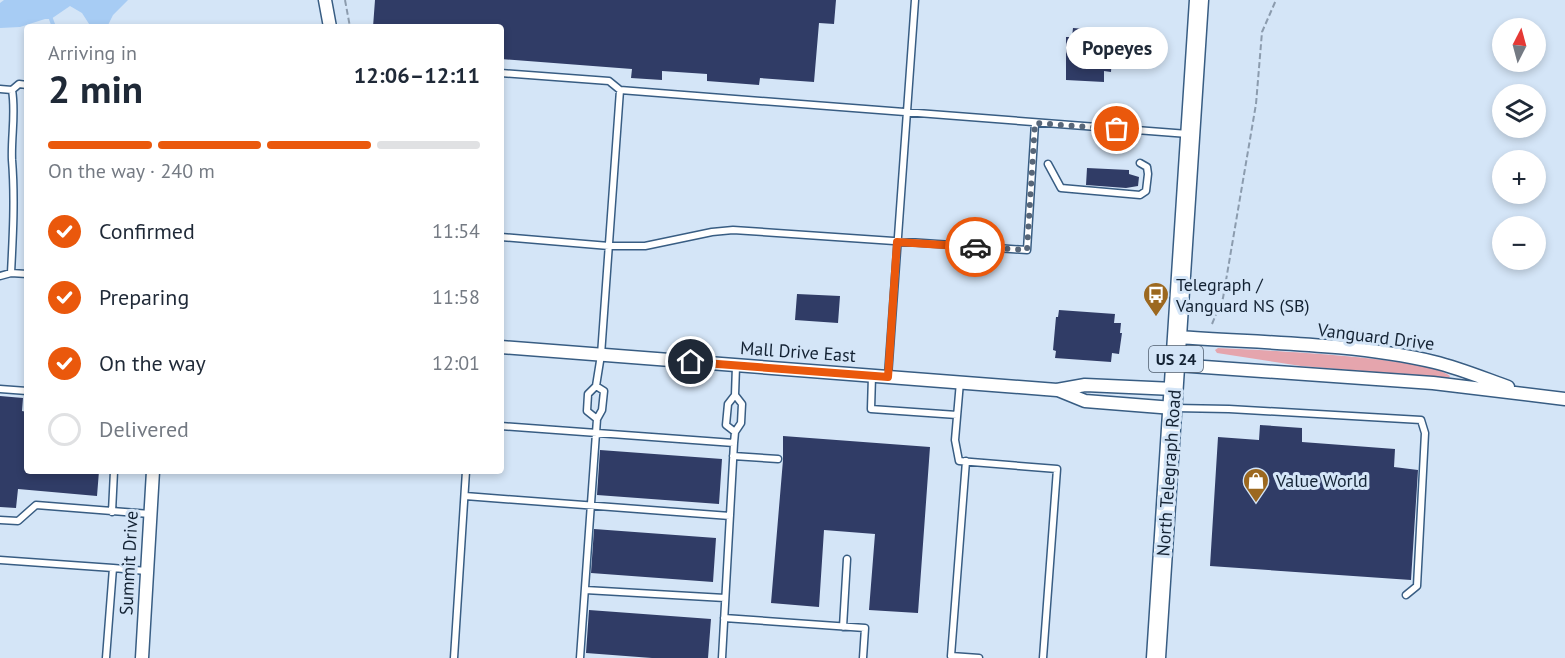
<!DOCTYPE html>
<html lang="en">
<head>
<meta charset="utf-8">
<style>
  :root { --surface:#fff; --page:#f6f6f7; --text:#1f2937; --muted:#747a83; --line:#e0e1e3; --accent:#ea580c }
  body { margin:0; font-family:"PT Sans",sans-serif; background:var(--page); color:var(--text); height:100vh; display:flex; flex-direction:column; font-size:22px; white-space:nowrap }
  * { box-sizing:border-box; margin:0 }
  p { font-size:20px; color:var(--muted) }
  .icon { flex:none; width:33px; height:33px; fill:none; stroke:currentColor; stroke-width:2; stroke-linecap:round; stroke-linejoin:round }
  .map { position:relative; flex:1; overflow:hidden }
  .drawer { position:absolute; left:24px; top:24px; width:480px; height:450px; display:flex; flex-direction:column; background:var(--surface); border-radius:6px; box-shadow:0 3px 9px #0003 }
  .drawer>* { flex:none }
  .needle { width:39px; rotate:6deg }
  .buttons { position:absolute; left:1492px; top:18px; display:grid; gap:12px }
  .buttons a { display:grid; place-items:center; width:54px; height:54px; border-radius:50%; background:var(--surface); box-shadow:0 3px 9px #0003; font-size:30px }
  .pin { position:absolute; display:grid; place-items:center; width:51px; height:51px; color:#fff; margin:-26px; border:3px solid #fff; border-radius:50%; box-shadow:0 2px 6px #0007 }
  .courier { position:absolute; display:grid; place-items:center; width:60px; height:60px; margin:-30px; border:4px solid #ea580c; border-radius:50%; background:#fff; color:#222; box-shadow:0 2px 8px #0007 }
  .bubble { position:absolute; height:42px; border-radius:21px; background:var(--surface); box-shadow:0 3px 9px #0003; font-size:20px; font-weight:600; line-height:42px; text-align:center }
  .overview em { font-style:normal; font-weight:600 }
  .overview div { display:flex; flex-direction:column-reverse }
  .overview { display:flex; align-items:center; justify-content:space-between; height:102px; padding:0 24px }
  h1 { font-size:39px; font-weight:600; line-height:45px }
  .bar { display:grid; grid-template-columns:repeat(4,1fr); gap:9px 6px; align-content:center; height:72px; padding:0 24px }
  .bar i { height:8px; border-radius:4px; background:var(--line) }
  .bar .selected { background:var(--accent) }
  .bar p { grid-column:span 4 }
  ol { padding:0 24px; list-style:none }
  li { display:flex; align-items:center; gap:18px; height:66px }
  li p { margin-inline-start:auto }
  li .icon { padding:6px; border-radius:50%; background:var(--accent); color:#fff; stroke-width:4 }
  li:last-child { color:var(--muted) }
  li i { width:33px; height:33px; border:3px solid var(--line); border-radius:50% }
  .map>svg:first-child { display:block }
  .green { fill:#e5a5ad }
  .water { fill:#a7ccf4 }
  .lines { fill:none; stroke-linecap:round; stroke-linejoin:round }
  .stream { stroke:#a7ccf4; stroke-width:4 }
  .building { fill:#303c66 }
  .lane-casing { stroke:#385d83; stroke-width:9 }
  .street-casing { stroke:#385d83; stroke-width:15 }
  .primary-casing { stroke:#385d83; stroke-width:21 }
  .path { stroke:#8c9cae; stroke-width:2; stroke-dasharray:6 3; stroke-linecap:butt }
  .lane { stroke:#fff; stroke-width:6 }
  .street { stroke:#fff; stroke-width:12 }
  .primary { stroke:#fff; stroke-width:18 }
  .done { stroke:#576678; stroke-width:6; stroke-dasharray:0 10.8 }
  .route { stroke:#ea580c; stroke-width:8 }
  .labels { text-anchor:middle; stroke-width:6; stroke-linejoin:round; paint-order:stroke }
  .shield { fill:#d4e5f7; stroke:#4d5c6e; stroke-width:1.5 }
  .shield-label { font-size:16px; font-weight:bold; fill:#132233 }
  .poi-label { font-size:18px; fill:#132233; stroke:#d4e5f7; text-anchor:start }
  .street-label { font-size:18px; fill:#132233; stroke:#d4e5f7 }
</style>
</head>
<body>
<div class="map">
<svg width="1565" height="658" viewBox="0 0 1565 658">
  <rect width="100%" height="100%" fill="#d4e5f7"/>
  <path class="green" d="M1218,348C1256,350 1429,357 1450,376L1449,378L1301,366L1217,353L1215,350Z"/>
  <path class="water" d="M4,0H128L113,15L107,27H91L82,13L70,6L51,19H45L20,27L0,28V3Z"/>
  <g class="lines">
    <path class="stream" d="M51,19L54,27"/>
  </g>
  <path class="building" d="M375,0H836L834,24L819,23L814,82L760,78L759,85L707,81V74L662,71V80L631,78L632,69L501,59V27H373Z
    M1073,28L1098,30V33L1105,34L1104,40H1113L1111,72L1104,71V82L1066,80V37H1072Z
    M1087,168L1129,170V174L1139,177L1138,186L1126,188L1086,185Z
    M797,294L840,296L838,323L795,320Z
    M1059,310L1115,314L1114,323H1121L1120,333H1122L1119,354L1112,353L1111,362L1055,358L1056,351L1053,350L1056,317H1058Z
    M0,396L23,398L22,411L27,412V471H99L97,496L18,489L16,508L0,507Z
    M1260,425L1302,428V442L1395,449L1394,467L1418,470L1411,580L1210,566L1218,437L1259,440Z
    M783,436L930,447L918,613L869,610L875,534L824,530L819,607L771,603L783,460Z
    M600,450L722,459L719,504L597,495Z
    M594,529L716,538L713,582L591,573Z
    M589,610L711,619L708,658H652L586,653Z"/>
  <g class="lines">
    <defs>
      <path id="lane" d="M501,73L609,81L620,90L1188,134
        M27,85L19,84L12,90C16,113 11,136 12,160C15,197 13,235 11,273L27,274
        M0,89L12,90
        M1048,164L1061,188L1140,195L1146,191L1148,174L1147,167L1140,163
        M501,237L609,246H645L712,232L733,230L1027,250L1035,123
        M0,276L11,273
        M872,376L871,409L957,415
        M888,376L915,0
        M960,382L955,440L959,461L1057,469L1043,658
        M0,389L27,391
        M1174,408L1229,409L1421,420L1425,433L1417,586L1406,595
        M597,419L587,411L588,394L596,386L601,355L620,90
        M501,426L734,443L722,658
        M735,432L726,425L728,404L735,395L736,366
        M734,443L735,432L741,423L742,404L735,395
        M733,456L778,459
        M966,461L951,656L979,658
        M465,496L730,516
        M112,512L114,471
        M0,520L18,521L36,505L150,514
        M0,560L113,568
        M585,590L725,598
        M724,618L865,628L863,658
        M843,627L847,559
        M106,658L113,568L146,571
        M454,658L466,471
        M580,658L597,419L602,410L604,391L596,386"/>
      <path id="street" d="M325,0L330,27
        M1178,337C1260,343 1353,343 1434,362C1459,368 1483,378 1508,387
        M501,347L1057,390L1085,385L1174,389
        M1176,365L1433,383L1565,399
        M1058,390L1085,401L1173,408
        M142,658L153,471"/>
      <path id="primary" d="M1156,658L1199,0"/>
    </defs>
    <use href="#lane" class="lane-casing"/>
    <use href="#street" class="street-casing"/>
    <use href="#primary" class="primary-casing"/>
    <path class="path" d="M345,0L350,27
      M1212,324L1223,298L1256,104L1262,32L1276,0"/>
    <use href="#lane" class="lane"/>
    <use href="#street" class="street"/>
    <use href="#primary" class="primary"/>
  </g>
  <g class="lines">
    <path class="done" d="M975,247L1027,250L1035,123L1117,129"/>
    <path class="route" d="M691,362L888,377L897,242L975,247"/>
  </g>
  <defs>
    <symbol id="bus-pin" viewBox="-11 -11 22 30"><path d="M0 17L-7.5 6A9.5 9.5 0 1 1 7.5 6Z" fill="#9c681f" stroke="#d4e5f7"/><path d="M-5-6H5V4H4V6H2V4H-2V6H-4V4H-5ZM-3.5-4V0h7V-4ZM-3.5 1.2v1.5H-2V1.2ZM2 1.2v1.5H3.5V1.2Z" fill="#fff"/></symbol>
    <symbol id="shop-pin" viewBox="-11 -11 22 30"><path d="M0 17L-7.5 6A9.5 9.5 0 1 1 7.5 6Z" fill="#9c681f" stroke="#d4e5f7"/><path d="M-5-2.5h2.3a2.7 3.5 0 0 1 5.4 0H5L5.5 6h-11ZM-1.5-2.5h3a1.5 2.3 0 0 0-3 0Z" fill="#fff"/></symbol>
  </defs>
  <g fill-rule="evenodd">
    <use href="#bus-pin" x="1141" y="280" width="30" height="40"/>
    <use href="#shop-pin" x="1241" y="466" width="30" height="40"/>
  </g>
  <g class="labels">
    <rect class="shield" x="1149" y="346" width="54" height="26" rx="4.5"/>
    <g class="shield-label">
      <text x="1176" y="365">US 24</text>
    </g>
    <g class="poi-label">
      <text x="1176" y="291">Telegraph /<tspan x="1176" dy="21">Vanguard NS (SB)</tspan></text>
      <text x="1276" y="487">Value World</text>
    </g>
    <g class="street-label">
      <text transform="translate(1376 337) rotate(7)" y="6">Vanguard Drive</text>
      <text transform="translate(798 352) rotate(4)" y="6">Mall Drive East</text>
      <text transform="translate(1169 473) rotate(-86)" y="6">North Telegraph Road</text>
      <text transform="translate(129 563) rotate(-87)" y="6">Summit Drive</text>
    </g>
  </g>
</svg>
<div class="buttons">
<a><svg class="needle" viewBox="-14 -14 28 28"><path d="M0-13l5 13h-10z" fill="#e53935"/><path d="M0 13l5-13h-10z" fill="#747a83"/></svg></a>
<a><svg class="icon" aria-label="layers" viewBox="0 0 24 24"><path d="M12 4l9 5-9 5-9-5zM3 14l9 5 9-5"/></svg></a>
<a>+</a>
<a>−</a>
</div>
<div class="pin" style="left:1117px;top:129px;background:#ea580c"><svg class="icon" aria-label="bag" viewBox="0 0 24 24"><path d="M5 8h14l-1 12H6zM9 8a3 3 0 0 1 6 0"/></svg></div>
<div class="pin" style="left:691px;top:362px;background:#1f2937"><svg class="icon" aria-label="home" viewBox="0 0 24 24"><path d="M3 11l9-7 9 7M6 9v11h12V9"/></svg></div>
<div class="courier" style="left:975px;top:247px"><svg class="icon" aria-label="car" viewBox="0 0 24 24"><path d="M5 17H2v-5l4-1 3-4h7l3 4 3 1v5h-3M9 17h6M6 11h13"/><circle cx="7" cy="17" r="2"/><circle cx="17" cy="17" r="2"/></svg></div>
<div class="bubble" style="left:1066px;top:27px;width:102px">Popeyes</div>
<section class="drawer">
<div class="overview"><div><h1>2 min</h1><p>Arriving in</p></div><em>12:06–12:11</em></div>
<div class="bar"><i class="selected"></i><i class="selected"></i><i class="selected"></i><i></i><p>On the way · 240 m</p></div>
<ol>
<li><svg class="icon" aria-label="check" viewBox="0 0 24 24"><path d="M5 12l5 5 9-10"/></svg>Confirmed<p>11:54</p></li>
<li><svg class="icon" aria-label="check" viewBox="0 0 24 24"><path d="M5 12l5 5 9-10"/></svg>Preparing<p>11:58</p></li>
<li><svg class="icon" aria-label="check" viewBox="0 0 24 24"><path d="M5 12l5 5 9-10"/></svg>On the way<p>12:01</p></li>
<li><i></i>Delivered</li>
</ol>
</section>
</div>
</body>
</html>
